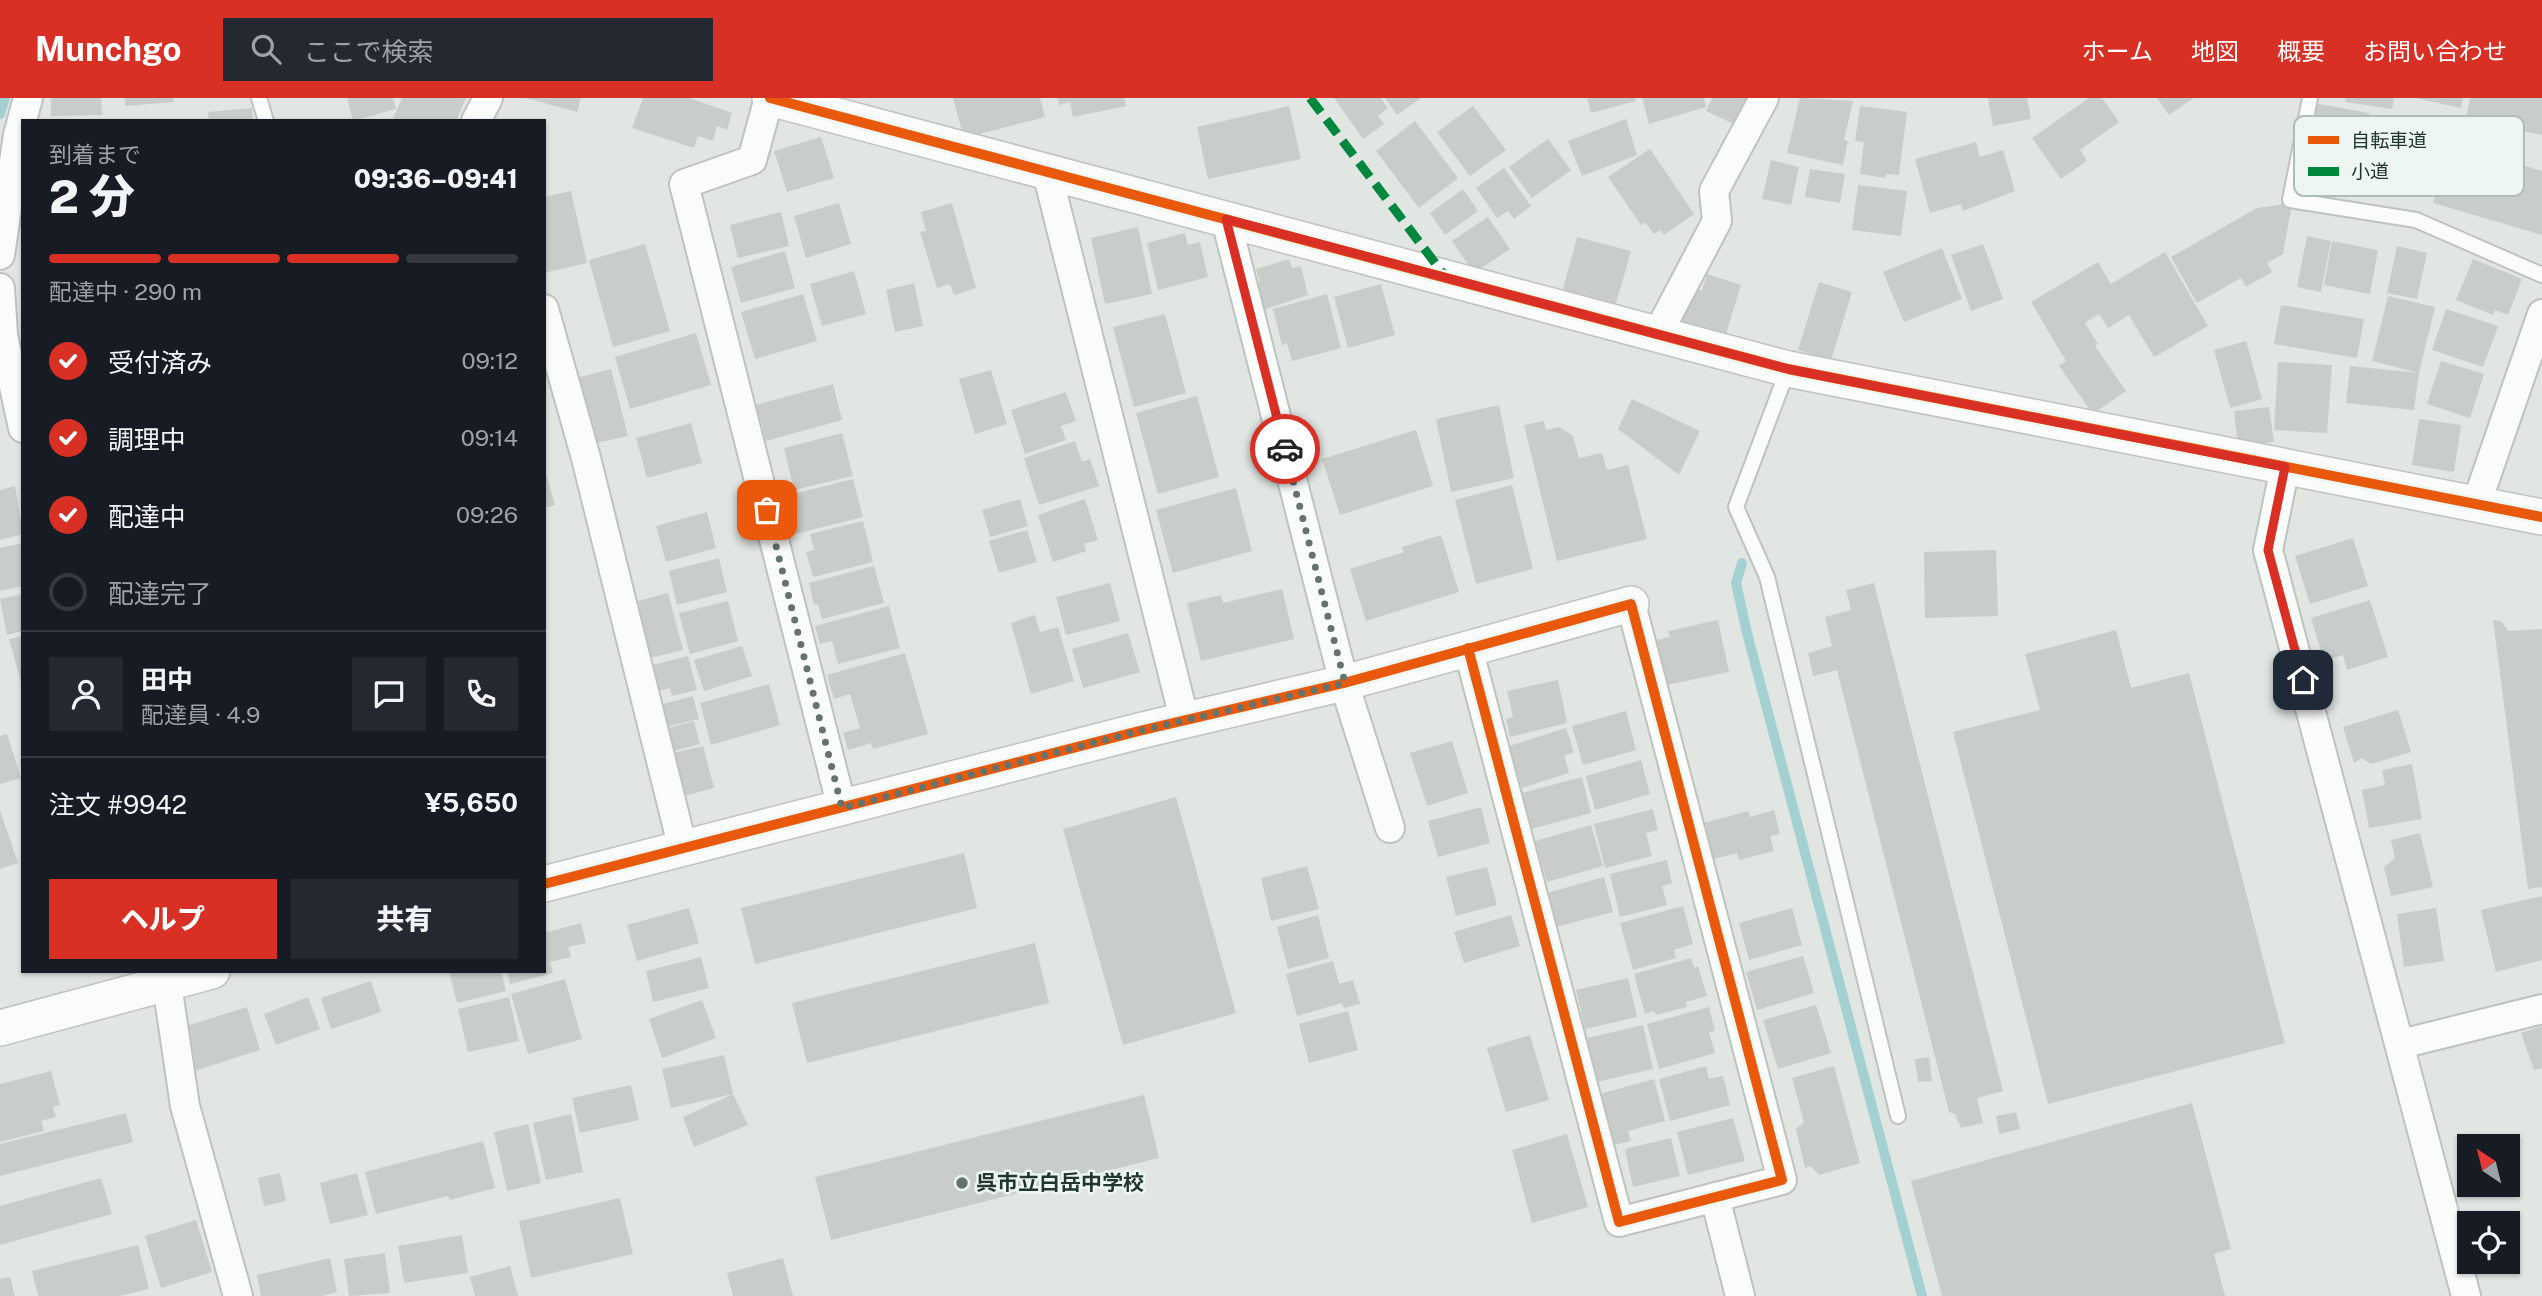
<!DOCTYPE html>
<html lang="ja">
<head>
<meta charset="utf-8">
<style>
  :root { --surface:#171b24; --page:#242831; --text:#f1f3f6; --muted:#9ea1a6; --line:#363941; --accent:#d93025 }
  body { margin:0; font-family:"Public Sans","Noto Sans JP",sans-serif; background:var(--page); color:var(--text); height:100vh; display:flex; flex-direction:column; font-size:26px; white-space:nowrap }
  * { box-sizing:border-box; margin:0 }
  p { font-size:23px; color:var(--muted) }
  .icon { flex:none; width:38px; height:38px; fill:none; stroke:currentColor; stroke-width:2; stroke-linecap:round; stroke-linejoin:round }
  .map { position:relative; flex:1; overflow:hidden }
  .side { position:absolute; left:21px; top:21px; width:525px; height:854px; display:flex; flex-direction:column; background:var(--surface); border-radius:0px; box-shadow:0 2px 5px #0004 }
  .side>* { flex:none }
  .needle { width:46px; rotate:325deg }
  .tools { position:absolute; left:2457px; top:1036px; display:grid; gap:14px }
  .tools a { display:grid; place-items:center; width:63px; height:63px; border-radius:0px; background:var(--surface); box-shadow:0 2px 5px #0004; font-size:35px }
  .pin { position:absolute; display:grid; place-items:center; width:60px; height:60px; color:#fff; margin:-30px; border-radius:14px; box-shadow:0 4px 10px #0006 }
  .courier { position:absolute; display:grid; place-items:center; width:70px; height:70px; margin:-35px; border:5px solid #d93025; border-radius:50%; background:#fff; color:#222; box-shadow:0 2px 9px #0007 }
  .overview em { font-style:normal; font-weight:800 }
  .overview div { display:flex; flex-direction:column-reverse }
  .overview { display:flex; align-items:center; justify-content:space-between; height:119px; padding:0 28px }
  h1 { font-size:46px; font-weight:800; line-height:52px }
  .bar { display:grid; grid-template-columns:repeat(4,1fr); gap:10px 7px; align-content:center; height:84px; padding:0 28px }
  .bar i { height:9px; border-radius:5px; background:var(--line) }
  .bar .on { background:var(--accent) }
  .bar p { grid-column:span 4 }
  .line { display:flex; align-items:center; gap:18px; padding:0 28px; border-top:2px solid var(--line) }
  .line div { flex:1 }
  .round { display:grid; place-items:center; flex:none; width:74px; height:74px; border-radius:0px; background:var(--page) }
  ol { padding:0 28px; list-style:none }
  li { display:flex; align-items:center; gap:21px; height:77px }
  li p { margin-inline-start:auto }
  li .icon { padding:7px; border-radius:50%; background:var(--accent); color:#fff; stroke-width:4 }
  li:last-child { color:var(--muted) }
  li i { width:38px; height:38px; border:4px solid var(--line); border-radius:50% }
  .cta { display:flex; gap:14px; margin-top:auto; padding:14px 28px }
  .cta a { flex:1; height:80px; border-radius:0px; background:var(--accent); color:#fff; font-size:28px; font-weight:800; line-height:80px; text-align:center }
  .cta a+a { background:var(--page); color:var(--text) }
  header { display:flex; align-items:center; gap:42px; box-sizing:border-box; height:98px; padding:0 35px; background:var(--accent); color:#fff }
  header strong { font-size:33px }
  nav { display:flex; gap:38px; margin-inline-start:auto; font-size:24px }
  .search { width:490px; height:63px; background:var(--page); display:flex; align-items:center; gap:18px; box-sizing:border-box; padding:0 24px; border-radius:0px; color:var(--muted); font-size:26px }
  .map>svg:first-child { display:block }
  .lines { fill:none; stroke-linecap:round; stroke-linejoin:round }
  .stream { stroke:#a3d1d2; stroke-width:10 }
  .building { fill:#c8cdca }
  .service-casing { stroke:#bec3c0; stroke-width:18 }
  .minor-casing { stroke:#bec3c0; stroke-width:32 }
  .tertiary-casing { stroke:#bec3c0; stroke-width:38 }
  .service { stroke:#fafbfb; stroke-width:14 }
  .minor { stroke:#fafbfb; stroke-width:28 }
  .tertiary { stroke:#fafbfb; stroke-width:35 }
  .quiet { stroke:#00873e; stroke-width:9; stroke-dasharray:18 9; stroke-linecap:butt }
  .cycleway-casing { stroke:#eef6f1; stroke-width:15 }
  .cycleway { stroke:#e8590c; stroke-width:10 }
  .done { stroke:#64746d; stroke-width:7; stroke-dasharray:0 12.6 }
  .route { stroke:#d93025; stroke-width:9 }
  .poi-dot { fill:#64746d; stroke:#eef6f1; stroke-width:2.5 }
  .labels { text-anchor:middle; stroke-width:5; stroke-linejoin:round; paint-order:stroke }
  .poi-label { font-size:21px; font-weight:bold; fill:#21372e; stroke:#eef6f1; text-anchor:start }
  .key { fill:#eef6f1; stroke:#b0bdb6; stroke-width:2 }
  .key-label { font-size:19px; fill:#21372e }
</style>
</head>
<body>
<header>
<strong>Munchgo</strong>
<div class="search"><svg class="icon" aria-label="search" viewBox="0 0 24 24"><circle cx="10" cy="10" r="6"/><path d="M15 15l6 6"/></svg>ここで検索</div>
<nav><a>ホーム</a><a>地図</a><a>概要</a><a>お問い合わせ</a></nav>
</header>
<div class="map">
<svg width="2542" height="1198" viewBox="0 0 2542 1198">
  <rect width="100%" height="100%" fill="#e1e6e3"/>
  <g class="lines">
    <path class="stream" d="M0,16L5,0
      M1742,465L1736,485L1747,535L1922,1198"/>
  </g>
  <path class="building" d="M51,0H101L102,17L51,18Z
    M125,0H173L174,4L125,8Z
    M347,0H393L396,11L353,23Z
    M402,0H466L456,23H397L393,21Z
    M526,0H581L577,14Z
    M643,0H689L732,15L727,32L717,28L713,43L698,38L694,50L632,30Z
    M953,0H1040L1045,19L964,40Z
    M1057,0H1124L1126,8L1073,19L1070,4L1059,7Z
    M1334,0H1381L1388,10L1378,18L1384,26L1363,41Z
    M1385,0H1421L1397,17Z
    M1587,0H1635L1636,3L1591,15Z
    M1642,0H1704L1706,9L1649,26Z
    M1712,0H1747L1734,26L1706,13Z
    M1800,0L1853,3L1844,42L1848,43L1843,67L1787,55Z
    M1988,0H2027L2031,21L1993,28Z
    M2089,0H2102L2119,24L2080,52L2087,63L2061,81L2032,40Z
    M2157,0H2194L2169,17Z
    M2346,0H2394L2392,11L2345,4Z
    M2415,0H2463L2461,10Z
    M2470,0H2542V37L2466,21Z
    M2314,5L2369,15L2361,66L2306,56Z
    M1289,8L1301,61L1208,81L1197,29Z
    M1473,8L1506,52L1470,78L1437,34Z
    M1860,8L1907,14L1899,77L1886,76L1885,80L1860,76L1864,44L1855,43Z
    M252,10L253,23H209L208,14Z
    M1626,21L1637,57L1582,78L1568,43Z
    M1415,23L1458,80L1419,110L1376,53Z
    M821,39L834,80L787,94L774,53Z
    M1548,41L1571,72L1532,100L1509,69Z
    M1976,44L1980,59L2003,52L2015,93L1963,113L1961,106L1930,115L1915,61Z
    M2450,45L2542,73V137L2433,105Z
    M1650,51L1694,116L1664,137L1660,132L1654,136L1645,124L1641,127L1608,79Z
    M1771,62L1799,69L1791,107L1762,101Z
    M1504,70L1531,108L1514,121L1508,113L1497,120L1476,90Z
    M1810,71L1845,76L1840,105L1805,99Z
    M1858,87L1907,93L1901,138L1852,132Z
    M1463,91L1478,113L1445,137L1430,115Z
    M571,93L587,165L544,175V99Z
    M839,105L851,146L806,160L794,118Z
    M952,105L976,190L954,197L950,186L937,190L920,134L926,133L921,114Z
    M2292,105L2283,156L2267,165L2272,174L2246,189L2241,180L2197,205L2171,159L2257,110Z
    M781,114L789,148L738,160L730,127Z
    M1488,119L1510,151L1474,175L1452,143Z
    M1138,129L1152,196L1105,206L1091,140Z
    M1185,135L1188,147L1200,144L1208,179L1158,192L1147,145Z
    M2307,138L2331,143L2321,194L2297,189Z
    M1577,139L1631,153L1615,209L1562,195Z
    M2332,143L2378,152L2370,196L2324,187Z
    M645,146L670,233L613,249L589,162Z
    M1983,146L2003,201L1971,213L1951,157Z
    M2397,148L2427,155L2417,201L2387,195Z
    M1942,150L1962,201L1904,224L1883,174Z
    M785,153L795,190L741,205L731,169Z
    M2165,154L2208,228L2154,259L2129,217L2108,230L2099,216L2085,225L2098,246L2095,248L2126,293L2093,316L2059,268L2066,263L2031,204L2098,164L2111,186Z
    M1289,161L1292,170L1301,168L1308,197L1262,212L1255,185L1260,184L1256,171Z
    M2473,161L2522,181L2508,217L2495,212L2493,217L2456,202Z
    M854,173L866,216L822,228L810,186Z
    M1707,176L1741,187L1726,236L1680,225L1691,189L1702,193Z
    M1819,184L1852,194L1831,262L1798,252Z
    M914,185L923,228L895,234L886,192Z
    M1381,186L1395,237L1348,250L1334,199Z
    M803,196L817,243L755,261L741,214Z
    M1327,196L1341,250L1292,263L1287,245L1282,247L1273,211Z
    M2388,198L2435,209L2419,275L2372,263Z
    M2281,207L2364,221L2357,260L2274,246Z
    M2446,211L2498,228L2483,269L2432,252Z
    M1165,216L1186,295L1134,309L1113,229Z
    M696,235L711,287L630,311L615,259Z
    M2246,243L2262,301L2230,310L2214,252Z
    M2441,263L2484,276L2470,320L2427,306Z
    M2278,264L2332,267L2327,335L2274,332Z
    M2350,268L2419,275L2414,312L2346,305Z
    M611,271L628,338L596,345L569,282Z
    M991,272L1007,326L975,336L959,281Z
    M833,286L842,322L766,343L756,307Z
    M1066,294L1076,323L1061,328L1066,342L1025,356L1011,312Z
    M1197,298L1219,379L1158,396L1136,315Z
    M1632,301L1700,333L1679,377L1618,331Z
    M1499,307L1514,380L1451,394L1436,321Z
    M2269,309L2274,344L2238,348L2234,313Z
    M2419,321L2461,327L2454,374L2412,367Z
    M1544,323L1546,332L1559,329L1573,338L1579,360L1602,355L1607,372L1628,367L1647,441L1557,463L1524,327Z
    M691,325L702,365L647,380L636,340Z
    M1416,332L1433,388L1340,417L1322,361Z
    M842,335L853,378L794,392L784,350Z
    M1075,343L1082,364L1090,361L1099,388L1039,407L1024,360Z
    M544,368L555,407L544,410Z
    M853,381L863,419L787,438L784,422L798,418L793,396Z
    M1512,387L1533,471L1476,486L1455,402Z
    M15,388L23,436L0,442V392Z
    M1236,390L1252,453L1173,475L1156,412Z
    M1020,401L1028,428L990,439L982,412Z
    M1085,401L1098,442L1084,446L1086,453L1053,464L1038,417Z
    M707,414L716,450L666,464L656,428Z
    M863,423L873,464L813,479L806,454L814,452L810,436Z
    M1027,432L1037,464L999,475L989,443Z
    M1441,437L1459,494L1366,523L1350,471L1404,454L1402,449Z
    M2353,440L2368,488L2310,506L2295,458Z
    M23,445V488L0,493V450Z
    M1996,452L1998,518L1925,520L1924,454Z
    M719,460L727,494L677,507L669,473Z
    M874,468L884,505L822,521L818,506L814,507L809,485Z
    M1110,485L1120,523L1066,537L1056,499Z
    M1874,485L2003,993L1977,1000L1983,1025L1961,1030L1955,1016L1949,1014L1837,572L1813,578L1808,555L1832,548L1825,519L1851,512L1846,492Z
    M1282,491L1294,541L1201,563L1187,505L1221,497L1223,505Z
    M668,495L683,552L646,561L631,505Z
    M23,496V533L7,537L0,501Z
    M2370,502L2388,559L2347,572L2343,557L2324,563L2311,520Z
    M728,503L738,543L690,556L679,515Z
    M889,508L900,550L838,566L832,543L820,546L815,528Z
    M1035,517L1040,534L1058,529L1074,583L1031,596L1011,525Z
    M1718,522L1729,574L1666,587L1656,542L1670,539L1668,533Z
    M2493,522L2502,524L2508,533L2542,531V789L2528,791Z
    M2116,532L2131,590L2189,575L2285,945L2048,1006L1953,634L2040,612L2025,556Z
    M1128,535L1140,574L1083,590L1072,551Z
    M23,538V588H22L9,541Z
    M742,548L752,578L704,593L694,562Z
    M905,555L928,636L873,651L871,645L848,652L843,635L860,630L850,596L834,601L827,577Z
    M688,558L697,592L672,598L670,590L656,594L649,568Z
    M1558,582L1567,625L1510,639L1506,621L1513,619L1507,593Z
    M769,586L780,627L711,647L700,605Z
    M693,598L699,621L665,629L659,607Z
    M2398,612L2411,654L2371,666L2362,660L2354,665L2343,629Z
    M1626,613L1636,652L1583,667L1572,628Z
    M694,623L700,646L666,655L660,632Z
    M1566,630L1574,655L1564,657L1569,675L1522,690L1509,648Z
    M7,636L21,680L0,686V638Z
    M1452,643L1468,695L1427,708L1410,655Z
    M703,648L714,690L676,700L665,657Z
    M1641,662L1650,696L1595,712L1586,678Z
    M2412,666L2422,721L2369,730L2362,692L2385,687L2382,672Z
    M1582,679L1591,715L1531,731L1522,695Z
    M1176,699L1236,915L1123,947L1063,731Z
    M1481,709L1490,745L1438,759L1428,723Z
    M1653,711L1658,732L1646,735L1652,758L1605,770L1594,726Z
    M0,712L18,765L0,771Z
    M1774,712L1780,736L1770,738L1774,753L1739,762L1737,755L1714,761L1704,725L1748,713L1750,719Z
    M1591,727L1603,768L1547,784L1535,743Z
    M2420,735L2433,789L2391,798L2384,769L2395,760L2391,742Z
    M964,755L977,810L755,866L741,810Z
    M1667,762L1672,785L1662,788L1667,807L1620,819L1610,776Z
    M1307,768L1319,811L1271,823L1261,780Z
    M1487,769L1497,807L1456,818L1446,779Z
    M1604,779L1613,814L1556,829L1547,795Z
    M2542,798V862L2496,874L2481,812Z
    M1683,808L1693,846L1674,852L1676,860L1633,872L1620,825Z
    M689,810L699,845L637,863L627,827Z
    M1792,810L1802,847L1749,862L1739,825Z
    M2436,810L2444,863L2404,869L2397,816Z
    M1318,817L1329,860L1288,871L1277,829Z
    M1511,817L1520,848L1464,865L1454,834Z
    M581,825L586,845L568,849L571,859L550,864L553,875L510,886L507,873H544V835Z
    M1035,845L1049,905L807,965L792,905Z
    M1803,858L1814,895L1757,912L1746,874Z
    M701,859L709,890L653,904L646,873Z
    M1691,860L1694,870L1698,868L1707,898L1686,904L1687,909L1656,917L1654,913L1645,916L1634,876Z
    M1333,863L1339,886L1353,882L1360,906L1344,910L1342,905L1297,918L1286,876Z
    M449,873H501L506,893L457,905Z
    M1628,880L1637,919L1585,931L1576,892Z
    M565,881L582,941L528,956L511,896Z
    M371,883L381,914L331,931L321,900Z
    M308,899L320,931L276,947L264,916Z
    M509,899L519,943L468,954L458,911Z
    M702,902L716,940L662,960L649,921Z
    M1816,907L1831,955L1778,971L1763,922Z
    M247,909L260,952L194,973L180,930Z
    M1709,909L1715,933L1709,934L1715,955L1659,971L1647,926Z
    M1348,913L1358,952L1309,965L1299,926Z
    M1643,927L1653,971L1592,985L1583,941Z
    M2542,928V970L2534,972L2521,935Z
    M1530,937L1549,1002L1506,1014L1487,950Z
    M724,957L733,996L671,1010L662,971Z
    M1929,959L1932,983L1918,984L1915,961Z
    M1706,968L1709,981L1723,978L1730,1007L1670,1023L1659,981Z
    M1834,968L1860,1065L1819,1077L1811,1068L1805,1070L1796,1031L1804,1024L1792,980Z
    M51,973L60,1007L53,1009L56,1019L41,1023L44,1033L0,1044V986Z
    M1654,981L1665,1023L1628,1033L1631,1043L1609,1048L1596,997Z
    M631,987L639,1022L580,1035L572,1000Z
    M733,996L748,1027L694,1049L683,1019Z
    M1144,997L1159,1060L831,1142L815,1079Z
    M2192,1005L2231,1151L2214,1156L2225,1198H1942L1911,1083Z
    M2016,1014L2020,1031L1999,1036L1996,1018Z
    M126,1015L133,1044L0,1078V1046Z
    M571,1016L583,1074L546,1082L533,1025Z
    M1733,1020L1745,1063L1688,1077L1677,1034Z
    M528,1026L541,1085L507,1093L494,1034Z
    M1567,1036L1588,1109L1532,1125L1512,1052Z
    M1671,1040L1680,1078L1633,1089L1625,1051Z
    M483,1043L495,1090L450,1102L448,1098L376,1116L365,1074Z
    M280,1075L286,1103L264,1108L258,1080Z
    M357,1075L368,1117L330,1126L320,1085Z
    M101,1080L112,1116L0,1147V1108Z
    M620,1100L633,1156L531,1180L519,1123Z
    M196,1122L212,1174L161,1190L145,1138Z
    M462,1137L468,1175L404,1185L398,1148Z
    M138,1147L149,1191L120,1198H38L32,1173Z
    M385,1155L390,1195L349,1198L344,1161Z
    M330,1160L337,1194L322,1198H261L257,1177Z
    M783,1160L793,1198H733L727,1175Z
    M510,1168L518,1198H475L470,1179Z
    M10,1179L15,1198H0V1181Z"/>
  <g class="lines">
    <defs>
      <path id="service" d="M259,0L266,23
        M2310,0L2290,102L2416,122L2542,177
        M1788,271L1736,409L1767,479L1898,1018"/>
      <path id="minor" d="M769,0L752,62L684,86L842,710
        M476,23L488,0
        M1047,74L1185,624
        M1226,122L1344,585L1390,730
        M0,157L18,37L28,0
        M0,190L3,237L23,330
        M544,211L586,360L683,751
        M1657,237L1717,123L1714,93L1764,0
        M2285,369L2268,452L2466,1198
        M2476,407L2542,216
        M1468,550L1619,1124L1782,1082L1631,506
        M165,873L185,1008L238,1198
        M2401,946L2542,911
        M1715,1099L1740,1198"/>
      <path id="tertiary" d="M770,0L1788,271L2542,419
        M544,786L1139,633L1344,585L1631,506
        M0,930L212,873"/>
    </defs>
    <use href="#service" class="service-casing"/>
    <use href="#minor" class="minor-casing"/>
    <use href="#tertiary" class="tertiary-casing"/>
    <use href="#service" class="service"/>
    <use href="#minor" class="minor"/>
    <use href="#tertiary" class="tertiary"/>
    <path class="quiet" d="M1310,0L1445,178"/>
    <defs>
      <path id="cycleway" d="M770,0L1788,271L2542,419
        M544,786L1139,633L1344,585L1631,506L1782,1082L1619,1124L1468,550"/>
    </defs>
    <use href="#cycleway" class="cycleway-casing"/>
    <use href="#cycleway" class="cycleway"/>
  </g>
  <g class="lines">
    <path class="done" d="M767,412L842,710L1139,633L1345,585L1285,351"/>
    <path class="route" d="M1285,351L1226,121L1788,271L2285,369L2268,452L2303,582"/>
  </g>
  <circle class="poi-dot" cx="962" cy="1085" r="7"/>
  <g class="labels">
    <g class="poi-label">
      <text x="976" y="1092">呉市立白岳中学校</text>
    </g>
  </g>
  <rect x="2294" y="18" width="230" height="80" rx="10" class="key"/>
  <rect x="2308" y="38" width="31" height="8" fill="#e8590c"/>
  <rect x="2308" y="69" width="31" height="9" fill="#00873e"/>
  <g class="key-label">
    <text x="2351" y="49">自転車道</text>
    <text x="2351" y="80">小道</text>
  </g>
</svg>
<div class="tools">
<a><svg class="needle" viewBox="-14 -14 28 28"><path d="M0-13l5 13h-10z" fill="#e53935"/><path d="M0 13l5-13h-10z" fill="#9ea1a6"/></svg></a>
<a><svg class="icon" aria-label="locate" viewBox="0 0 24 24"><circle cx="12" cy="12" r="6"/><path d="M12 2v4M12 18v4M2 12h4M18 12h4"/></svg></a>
</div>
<div class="pin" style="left:767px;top:412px;background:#ea580c"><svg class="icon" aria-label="bag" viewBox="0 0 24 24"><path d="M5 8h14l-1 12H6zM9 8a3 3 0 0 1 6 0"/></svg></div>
<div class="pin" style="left:2303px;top:582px;background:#1f2937"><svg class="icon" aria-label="home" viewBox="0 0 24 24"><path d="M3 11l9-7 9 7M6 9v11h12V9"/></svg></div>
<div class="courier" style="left:1285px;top:351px"><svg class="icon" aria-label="car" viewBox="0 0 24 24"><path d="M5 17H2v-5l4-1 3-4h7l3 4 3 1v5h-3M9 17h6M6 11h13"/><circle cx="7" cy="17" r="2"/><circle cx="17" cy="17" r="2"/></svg></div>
<section class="side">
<div class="overview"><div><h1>2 分</h1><p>到着まで</p></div><em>09:36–09:41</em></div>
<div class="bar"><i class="on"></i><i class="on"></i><i class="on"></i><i></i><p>配達中 · 290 m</p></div>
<ol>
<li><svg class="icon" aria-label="check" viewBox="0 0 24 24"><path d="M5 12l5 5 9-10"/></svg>受付済み<p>09:12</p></li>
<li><svg class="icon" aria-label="check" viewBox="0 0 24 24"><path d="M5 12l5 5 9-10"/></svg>調理中<p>09:14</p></li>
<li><svg class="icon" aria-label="check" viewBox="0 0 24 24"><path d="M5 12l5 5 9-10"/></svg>配達中<p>09:26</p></li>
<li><i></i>配達完了</li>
</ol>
<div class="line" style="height:126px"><a class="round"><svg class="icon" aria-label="person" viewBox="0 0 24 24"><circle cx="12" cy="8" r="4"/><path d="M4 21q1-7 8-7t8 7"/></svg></a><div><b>田中</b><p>配達員 · 4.9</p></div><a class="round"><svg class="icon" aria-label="chat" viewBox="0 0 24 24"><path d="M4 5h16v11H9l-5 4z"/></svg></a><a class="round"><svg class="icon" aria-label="phone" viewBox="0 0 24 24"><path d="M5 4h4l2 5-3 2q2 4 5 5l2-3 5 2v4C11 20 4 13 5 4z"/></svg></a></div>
<div class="line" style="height:91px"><div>注文 #9942</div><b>¥5,650</b></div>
<div class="cta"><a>ヘルプ</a><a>共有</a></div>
</section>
</div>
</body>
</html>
